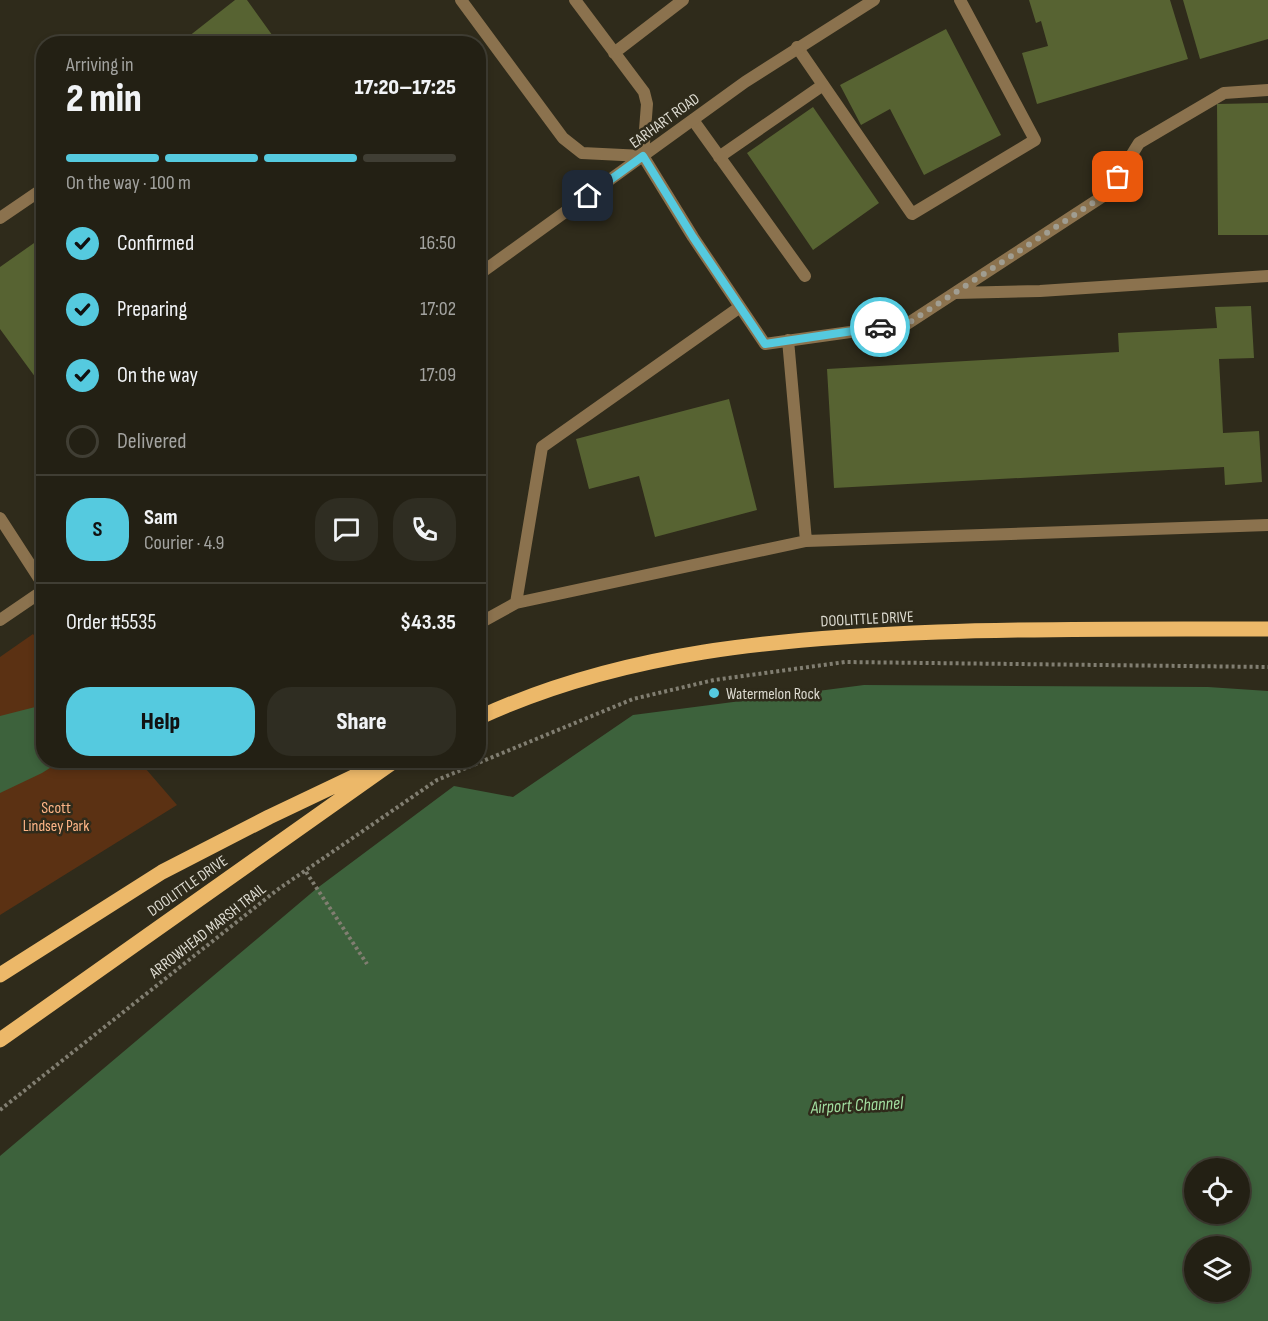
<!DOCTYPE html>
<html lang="en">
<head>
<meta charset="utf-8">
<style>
  :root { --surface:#232014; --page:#2f2d22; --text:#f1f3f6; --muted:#a3a3a0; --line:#403e34; --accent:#55cadf }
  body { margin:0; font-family:"Sofia Sans Condensed",sans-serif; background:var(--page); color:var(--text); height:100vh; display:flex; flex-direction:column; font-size:22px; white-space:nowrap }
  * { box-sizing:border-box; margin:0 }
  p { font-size:20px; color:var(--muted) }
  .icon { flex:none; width:33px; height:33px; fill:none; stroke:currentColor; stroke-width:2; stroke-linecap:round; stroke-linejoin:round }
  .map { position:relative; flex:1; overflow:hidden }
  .panel { position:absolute; left:36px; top:36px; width:450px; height:732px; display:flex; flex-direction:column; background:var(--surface); border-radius:24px; box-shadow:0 3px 9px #0003,0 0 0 2px var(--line) }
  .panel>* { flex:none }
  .controls { position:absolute; left:1184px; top:1158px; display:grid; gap:12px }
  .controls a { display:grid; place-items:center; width:66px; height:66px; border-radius:50%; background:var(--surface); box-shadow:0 3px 9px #0003,0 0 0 2px var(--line); font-size:30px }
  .pin { position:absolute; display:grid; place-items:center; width:51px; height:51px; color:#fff; margin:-26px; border-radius:12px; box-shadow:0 3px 9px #0006 }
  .courier { position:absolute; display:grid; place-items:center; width:60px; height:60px; margin:-30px; border:4px solid #55cadf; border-radius:50%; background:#fff; color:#222; box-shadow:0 2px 8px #0007 }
  .headline em { font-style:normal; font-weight:800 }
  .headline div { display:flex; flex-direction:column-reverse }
  .headline { display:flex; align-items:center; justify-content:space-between; height:102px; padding:0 30px }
  h1 { font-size:39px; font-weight:800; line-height:45px }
  .bar { display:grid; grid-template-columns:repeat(4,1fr); gap:9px 6px; align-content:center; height:72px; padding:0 30px }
  .bar i { height:8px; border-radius:4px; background:var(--line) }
  .bar .selected { background:var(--accent) }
  .bar p { grid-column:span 4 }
  .line { display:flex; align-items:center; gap:15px; padding:0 30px; border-top:2px solid var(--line) }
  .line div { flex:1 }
  .round { display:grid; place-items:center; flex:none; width:63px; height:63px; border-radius:24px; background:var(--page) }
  ol { padding:0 30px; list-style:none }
  li { display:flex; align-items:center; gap:18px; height:66px }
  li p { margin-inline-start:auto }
  li .icon { padding:6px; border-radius:50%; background:var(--accent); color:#111; stroke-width:4 }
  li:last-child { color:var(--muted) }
  li i { width:33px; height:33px; border:3px solid var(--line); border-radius:50% }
  .primary-button { display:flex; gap:12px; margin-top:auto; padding:12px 30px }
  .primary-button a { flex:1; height:69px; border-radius:24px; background:var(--accent); color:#111; font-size:24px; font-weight:800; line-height:69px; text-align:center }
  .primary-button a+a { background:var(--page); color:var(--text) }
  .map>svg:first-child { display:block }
  .green { fill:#5b3113 }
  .water { fill:#3d623c; fill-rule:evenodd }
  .building { fill:#576332 }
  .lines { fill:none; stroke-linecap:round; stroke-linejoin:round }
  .path { stroke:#817e71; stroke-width:4; stroke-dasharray:3 3; stroke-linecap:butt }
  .service { stroke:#8b724e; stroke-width:12 }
  .minor { stroke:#8b724e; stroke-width:12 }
  .primary { stroke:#ecb869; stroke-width:15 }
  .done { stroke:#a09d91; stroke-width:6; stroke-dasharray:0 10.8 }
  .route { stroke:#55cadf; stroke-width:8 }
  .poi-dot { fill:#55cadf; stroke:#2f2b1b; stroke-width:2 }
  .labels { text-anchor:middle; stroke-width:5; stroke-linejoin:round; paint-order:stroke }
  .street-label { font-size:16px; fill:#dddbd1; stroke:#2f2b1b }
  .poi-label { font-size:16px; fill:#dddbd1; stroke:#2f2b1b; text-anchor:start }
  .park-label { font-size:16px; fill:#feb587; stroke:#2f2b1b }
  .water-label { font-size:18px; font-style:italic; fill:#a2dea0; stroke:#2f2b1b }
</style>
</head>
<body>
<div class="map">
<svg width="1268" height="1321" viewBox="0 0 1268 1321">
  <rect width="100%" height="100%" fill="#2f2b1b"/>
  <path class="green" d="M33,634L43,647L44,760L139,761L177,805L0,915V657Z"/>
  <path class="water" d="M864,685L1208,687L1268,691V1321H0V1156L316,889L454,786L513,797L633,715ZM1194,1168H1239V1214H1194ZM1194,1246H1239V1292H1194Z
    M43,705L44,760L61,761L42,773L0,793V716Z"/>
  <path class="building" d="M235,0H247L275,39L268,44H179Z
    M1029,0H1170L1188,59L1037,104L1022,53L1048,46L1041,21L1036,23Z
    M1183,0H1268V39L1200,59Z
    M946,29L1001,135L924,175L890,109L861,125L840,85Z
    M1268,103V235H1218L1217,104Z
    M813,107L879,203L813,250L747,153Z
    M44,236V389L0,329V267Z
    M1251,306L1254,358L1219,359L1223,433L1259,431L1262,482L1225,485L1224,467L834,488L827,369L1119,352L1118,333L1217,328L1215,307Z
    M729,399L757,510L655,537L639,476L589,489L576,439Z"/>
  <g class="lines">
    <path class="path" d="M306,872L367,964
      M0,1110L277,890L437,780L633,699L714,680L845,662L1268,667"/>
    <path class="service" d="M461,0L563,138L582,153L643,156L647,104L644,92L575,0
      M797,47L912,214L1035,140L960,0
      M614,53L683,0
      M693,120L805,276
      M643,156L693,237L765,344L907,324L1108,193L1139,143L1224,93L1268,90
      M719,157L823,85
      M0,218L44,188
      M955,293L1040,291L1268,276
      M740,307L542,447L516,603L806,541L788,340
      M0,518L44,586
      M806,541L1268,525
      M478,624L516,603"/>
    <path class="minor" d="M478,275L745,82L874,0
      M0,620L44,590"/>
    <path class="primary" d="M478,718C623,651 780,638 938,632C1048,628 1158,629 1268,629
      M0,975L162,872L269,817L372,768
      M0,1040L396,760"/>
  </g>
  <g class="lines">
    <path class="done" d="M880,327L907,324L1108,193L1118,177"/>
    <path class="route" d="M588,196L643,156L693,237L765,344L880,327"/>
  </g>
  <circle class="poi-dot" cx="714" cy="693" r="6"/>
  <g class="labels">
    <g class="street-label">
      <text transform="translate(664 120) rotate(-36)" y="6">EARHART ROAD</text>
      <text transform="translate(867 618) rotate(-3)" y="6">DOOLITTLE DRIVE</text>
      <text transform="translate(187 885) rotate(-35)" y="6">DOOLITTLE DRIVE</text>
      <text transform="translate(207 930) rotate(-38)" y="6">ARROWHEAD MARSH TRAIL</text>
    </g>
    <g class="poi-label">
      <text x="726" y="699">Watermelon Rock</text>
    </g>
    <g class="park-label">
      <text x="56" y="813">Scott<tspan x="56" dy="18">Lindsey Park</tspan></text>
    </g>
    <g class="water-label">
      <text transform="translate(857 1105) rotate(-3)" y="6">Airport Channel</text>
    </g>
  </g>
</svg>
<div class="controls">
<a><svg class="icon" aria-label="locate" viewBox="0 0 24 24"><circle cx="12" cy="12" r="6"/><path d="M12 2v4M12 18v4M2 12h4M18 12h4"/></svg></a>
<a><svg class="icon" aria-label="layers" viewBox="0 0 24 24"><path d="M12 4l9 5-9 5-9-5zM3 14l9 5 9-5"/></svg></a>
</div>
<div class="pin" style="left:1118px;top:177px;background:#ea580c"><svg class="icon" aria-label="bag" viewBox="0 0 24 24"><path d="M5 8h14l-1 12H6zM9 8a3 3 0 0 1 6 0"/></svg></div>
<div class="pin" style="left:588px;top:196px;background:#1f2937"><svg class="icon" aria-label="home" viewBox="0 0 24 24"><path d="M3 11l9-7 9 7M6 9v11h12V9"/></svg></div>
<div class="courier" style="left:880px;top:327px"><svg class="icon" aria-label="car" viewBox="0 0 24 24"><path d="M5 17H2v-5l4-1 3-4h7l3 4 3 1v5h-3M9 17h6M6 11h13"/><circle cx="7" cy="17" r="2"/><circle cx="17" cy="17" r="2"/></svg></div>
<section class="panel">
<div class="headline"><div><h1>2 min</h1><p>Arriving in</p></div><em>17:20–17:25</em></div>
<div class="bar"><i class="selected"></i><i class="selected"></i><i class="selected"></i><i></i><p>On the way · 100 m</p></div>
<ol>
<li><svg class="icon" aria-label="check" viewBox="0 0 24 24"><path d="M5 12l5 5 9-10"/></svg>Confirmed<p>16:50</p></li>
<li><svg class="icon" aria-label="check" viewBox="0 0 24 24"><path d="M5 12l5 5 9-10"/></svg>Preparing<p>17:02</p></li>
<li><svg class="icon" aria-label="check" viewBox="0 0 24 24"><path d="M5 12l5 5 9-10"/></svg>On the way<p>17:09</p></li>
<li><i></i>Delivered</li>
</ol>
<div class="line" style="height:108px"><b class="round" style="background:var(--accent);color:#111">S</b><div><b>Sam</b><p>Courier · 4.9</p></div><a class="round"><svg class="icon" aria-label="chat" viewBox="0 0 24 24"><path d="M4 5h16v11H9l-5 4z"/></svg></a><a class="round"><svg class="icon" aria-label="phone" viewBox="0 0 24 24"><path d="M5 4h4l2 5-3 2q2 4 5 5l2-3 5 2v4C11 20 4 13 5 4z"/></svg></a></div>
<div class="line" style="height:78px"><div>Order #5535</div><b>$43.35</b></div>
<div class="primary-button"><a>Help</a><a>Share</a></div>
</section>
</div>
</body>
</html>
